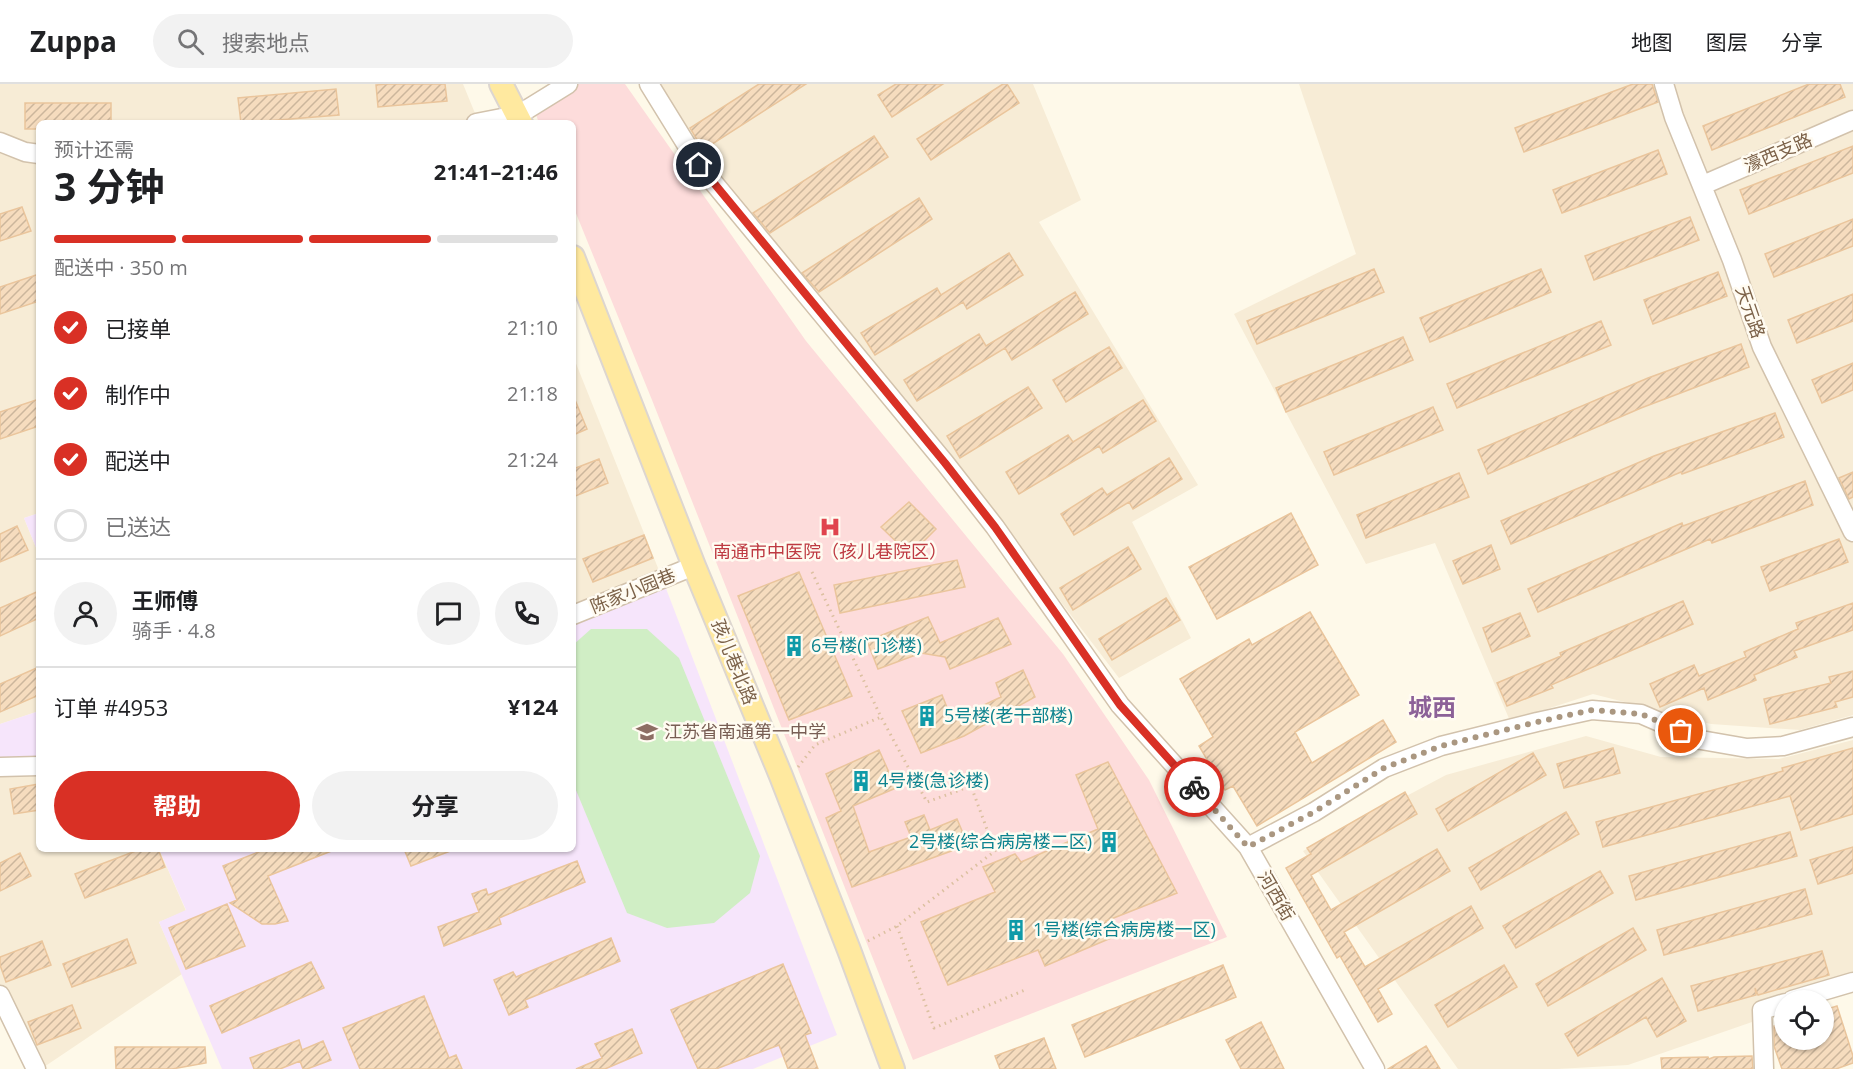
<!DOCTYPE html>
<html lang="zh">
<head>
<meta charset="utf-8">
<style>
  :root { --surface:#fff; --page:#f2f2f2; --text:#202124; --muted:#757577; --line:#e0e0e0; --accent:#d93025 }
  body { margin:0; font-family:"Open Sans","Noto Sans SC",sans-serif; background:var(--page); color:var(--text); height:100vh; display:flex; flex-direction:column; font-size:22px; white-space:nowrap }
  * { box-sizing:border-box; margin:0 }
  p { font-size:20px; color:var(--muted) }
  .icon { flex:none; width:33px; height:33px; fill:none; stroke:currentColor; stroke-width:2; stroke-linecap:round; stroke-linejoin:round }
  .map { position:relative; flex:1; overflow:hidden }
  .sheet { position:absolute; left:36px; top:36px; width:540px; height:732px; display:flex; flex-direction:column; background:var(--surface); border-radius:9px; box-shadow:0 2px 4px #0004 }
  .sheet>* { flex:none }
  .fabs { position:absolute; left:1774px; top:906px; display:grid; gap:12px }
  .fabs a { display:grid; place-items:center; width:60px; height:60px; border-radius:50%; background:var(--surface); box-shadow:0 2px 4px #0004; font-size:30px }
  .pin { position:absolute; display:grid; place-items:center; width:51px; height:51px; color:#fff; margin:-26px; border:3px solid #fff; border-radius:50%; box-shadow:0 2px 6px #0007 }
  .courier { position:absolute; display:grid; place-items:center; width:60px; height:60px; margin:-30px; border:4px solid #d93025; border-radius:50%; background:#fff; color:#222; box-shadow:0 2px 8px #0007 }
  .overview em { font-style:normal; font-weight:700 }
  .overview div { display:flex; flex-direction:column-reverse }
  .overview { display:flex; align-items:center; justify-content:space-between; height:102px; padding:0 18px }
  h1 { font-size:39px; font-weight:700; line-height:45px }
  .bar { display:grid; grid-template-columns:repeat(4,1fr); gap:9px 6px; align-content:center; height:72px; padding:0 18px }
  .bar i { height:8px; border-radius:4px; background:var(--line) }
  .bar .selected { background:var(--accent) }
  .bar p { grid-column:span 4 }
  .line { display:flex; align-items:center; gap:15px; padding:0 18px; border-top:2px solid var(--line) }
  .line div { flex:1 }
  .round { display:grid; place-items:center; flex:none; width:63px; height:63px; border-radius:32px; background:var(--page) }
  ol { padding:0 18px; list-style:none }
  li { display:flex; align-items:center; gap:18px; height:66px }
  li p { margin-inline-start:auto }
  li .icon { padding:6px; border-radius:50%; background:var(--accent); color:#fff; stroke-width:4 }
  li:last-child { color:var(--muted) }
  li i { width:33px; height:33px; border:3px solid var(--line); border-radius:50% }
  .button { display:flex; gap:12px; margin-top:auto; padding:12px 18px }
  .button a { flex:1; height:69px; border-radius:36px; background:var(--accent); color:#fff; font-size:24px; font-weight:700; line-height:69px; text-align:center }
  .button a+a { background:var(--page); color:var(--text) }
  header { display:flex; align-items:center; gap:36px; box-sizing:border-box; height:84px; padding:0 30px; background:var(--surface); border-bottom:2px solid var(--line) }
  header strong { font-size:28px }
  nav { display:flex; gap:33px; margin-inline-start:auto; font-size:21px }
  .search { width:420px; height:54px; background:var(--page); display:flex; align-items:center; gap:15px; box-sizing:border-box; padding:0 21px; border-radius:33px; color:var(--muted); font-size:22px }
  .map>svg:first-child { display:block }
  .residential { fill:#f7ecd6 }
  .education { fill:#f6e5fb }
  .medical { fill:#fddcdb }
  .pitch { fill:#d0eec5 }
  .building { fill:url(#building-hatch); stroke:#eac59c; stroke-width:1.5 }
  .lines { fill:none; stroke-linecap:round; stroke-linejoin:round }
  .minor-casing { stroke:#d2c2ac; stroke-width:21 }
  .major-casing { stroke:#ddd6d0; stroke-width:26 }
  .path { stroke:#dcc0a0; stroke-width:3; stroke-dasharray:1.5 4.5; stroke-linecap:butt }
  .minor { stroke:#fff; stroke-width:18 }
  .major { stroke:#ffe99f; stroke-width:22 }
  .done { stroke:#aa9781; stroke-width:6; stroke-dasharray:0 10.8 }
  .route { stroke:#d93025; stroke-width:8 }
  .labels { text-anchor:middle; stroke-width:5; stroke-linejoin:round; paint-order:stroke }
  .street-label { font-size:18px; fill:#7c6249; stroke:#fffbf1 }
  .health-label { font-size:18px; fill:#be3a42; stroke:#fffbf1 }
  .culture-label { font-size:18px; fill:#0d838f; stroke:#fffbf1; text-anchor:start }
  .education-label { font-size:18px; fill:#785e54; stroke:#fffbf1; text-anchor:start }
  .district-label { font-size:24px; font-weight:bold; fill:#8c6198; stroke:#fffbf1 }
</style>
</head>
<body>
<header>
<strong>Zuppa</strong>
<div class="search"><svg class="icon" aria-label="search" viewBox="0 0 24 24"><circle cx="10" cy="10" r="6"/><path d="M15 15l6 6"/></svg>搜索地点</div>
<nav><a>地图</a><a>图层</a><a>分享</a></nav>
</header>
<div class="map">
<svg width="1853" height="985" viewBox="0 0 1853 985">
  <defs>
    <pattern id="building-hatch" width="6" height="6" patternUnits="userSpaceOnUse" patternTransform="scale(1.5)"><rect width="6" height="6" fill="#f6dcbe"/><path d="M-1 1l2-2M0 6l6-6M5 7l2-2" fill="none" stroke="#ccb69c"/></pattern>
  </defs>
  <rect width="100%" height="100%" fill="#fef9e9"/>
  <path class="residential" d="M0,0H463L479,39H39V429L24,434L39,471V627L0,640Z
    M658,0H1033L1081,116L1039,138L1198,401L1132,438L1191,554L1119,594L957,382L848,256L678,37Z
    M1299,0H1853V631L1800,646L1711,640L1593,610L1510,637L1435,459L1366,480L1234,230L1356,170Z
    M573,272L662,494L573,531Z
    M1586,652L1661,673L1779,675L1853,656V903L1628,981L1557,985H1458L1303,767L1446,691Z
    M39,682V765H159L186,827L159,838L182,890L41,985L0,928V683Z"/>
  <path class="education" d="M39,429V471L24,434Z
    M662,494L837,951L753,985H222L159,838L186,826L159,765H573V531Z
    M39,627V682L0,683V640Z"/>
  <path class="medical" d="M577,0H625L806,257L1063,570L1149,696L1227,853L913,976L652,316L573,122V39H539L535,28Z"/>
  <path class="pitch" d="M591,545H647L679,574L760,772L750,809L714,839L667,844L627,829L573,699V561Z"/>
  <path class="building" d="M386,0H445L447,17L378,23L376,1Z
    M759,0H806L703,66L690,44Z
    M896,0H943L892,33L878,11Z
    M1003,0H1007L1019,19L931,76L917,55Z
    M1633,0H1652L1658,18L1524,68L1515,44Z
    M1809,0H1840L1845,13L1712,66L1703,42Z
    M336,5L339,31L241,39L238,14Z
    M25,19H111V39H39V45H25Z
    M874,52L888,73L770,149L753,129Z
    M1853,62V89L1749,130L1740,106Z
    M1658,66L1667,90L1562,129L1553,106Z
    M919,114L932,135L819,208L802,189Z
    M22,123L31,147L0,157V130Z
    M1690,133L1699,156L1594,196L1585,172Z
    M1853,135V162L1774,193L1765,170Z
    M1009,169L1023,191L967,225L963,218L875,271L861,249L937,204L941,211Z
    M1374,185L1384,208L1257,260L1247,237Z
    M1541,185L1551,208L1430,258L1420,234Z
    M1718,188L1727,212L1653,240L1644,216Z
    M39,190V217L0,230V203Z
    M1075,208L1088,230L1012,276L1005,264L917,317L904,296L979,250L986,262Z
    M1853,210V237L1797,259L1788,236Z
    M1601,237L1611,261L1457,324L1447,300Z
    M1403,253L1413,276L1286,328L1276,304Z
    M1741,260L1749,283L1641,324L1488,390L1478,366L1648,294Z
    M1109,263L1122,284L1066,318L1053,296Z
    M1853,279V306L1822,319L1812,296Z
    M1028,303L1042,324L960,374L947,352Z
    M573,311L587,345L573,351Z
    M39,315V342L0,355V328Z
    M1143,316L1156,337L1103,369L1099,362L1019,410L1006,388L1068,351L1073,358Z
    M1433,323L1443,346L1334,391L1324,368Z
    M1775,329L1784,353L1682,390L1681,388L1511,460L1501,437L1654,372Z
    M1169,374L1182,395L1133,425L1129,418L1074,451L1061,430L1102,404L1107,411Z
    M599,375L608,399L573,413V385Z
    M1853,388V413L1849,415L1839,394Z
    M1459,389L1469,413L1366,454L1357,431Z
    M1805,397L1813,421L1712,459L1710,455L1538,528L1528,505L1682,439L1683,442Z
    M909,418L936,445L910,471L881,443Z
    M1291,429L1318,481L1217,535L1189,483Z
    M17,442L28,466L0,478V450Z
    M644,451L653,474L593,498L583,475Z
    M1839,455L1848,478L1770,507L1761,483Z
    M1491,461L1500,485L1463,500L1453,477Z
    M1128,463L1141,485L1073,526L1060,504Z
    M957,476L965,503L840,529L834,501Z
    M799,488L852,612L789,636L738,512Z
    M39,507V534L0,552V524Z
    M1166,514L1180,536L1112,576L1099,555Z
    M1683,517L1693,540L1551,601L1553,604L1507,622L1497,599L1561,572L1560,569Z
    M1853,519V546L1794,567L1797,573L1754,591L1756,596L1708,616L1704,604L1660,623L1650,600L1694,581L1699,592L1746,573L1744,568L1798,545L1796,539Z
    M1310,528L1359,611L1295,648L1312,679L1383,636L1396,658L1257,742L1233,702L1225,706L1199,662L1213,653L1180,595L1249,555L1252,561Z
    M1520,529L1530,552L1492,568L1483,544Z
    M928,533L940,559L998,534L1011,560L950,585L945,573L921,569L878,585L867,557Z
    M39,583V611L0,628V600Z
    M1023,586L1035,613L964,652L921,669L902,627L942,611L952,636L1001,613L996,599Z
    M1853,587V613L1835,618L1837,623L1770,640L1764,615L1831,599L1829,593Z
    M1613,664L1620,689L1564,704L1557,680Z
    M1853,664V730L1801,746L1790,712L1603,763L1596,738L1783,687L1782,684Z
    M879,666L896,704L853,722L869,768L911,753L905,738L924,731L930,746L957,735L968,761L852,803L826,734L841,727L826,690Z
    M1533,669L1546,691L1448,747L1436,725Z
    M1108,678L1177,809L1106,837L1111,854L1045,882L1038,866L948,901L921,838L995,808L983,783L1015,770L1021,778L1098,745L1076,691Z
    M39,700V726L14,730L10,705Z
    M1405,708L1417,730L1311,791L1331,826L1437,765L1450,787L1344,848L1365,883L1471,822L1483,844L1378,905L1392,930L1378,938L1340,872L1337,874L1286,784L1311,770L1307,764Z
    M1566,728L1579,750L1481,806L1469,784Z
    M1790,748L1797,772L1636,816L1629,792Z
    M1853,763V789L1818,800L1810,776Z
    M141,765H158L165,783L85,814L75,790Z
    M266,765L334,766L268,792L288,837L275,840H262L230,819L237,816L223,782Z
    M404,765H453V766L411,782Z
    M20,769L31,792L0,807V779Z
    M577,777L585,798L499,834L501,840L444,862L438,843L479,828L472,810L486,805L488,811Z
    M1600,787L1613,809L1516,864L1503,842Z
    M1805,805L1812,830L1664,871L1657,846Z
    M227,820L245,862L186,885L169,844Z
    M1633,844L1646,866L1548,922L1536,900Z
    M611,854L620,877L525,916L528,923L509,931L494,896L513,888L516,893Z
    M127,855L136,879L72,903L63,880Z
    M42,857L51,881L6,898L0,881V873Z
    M1822,867L1829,891L1758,911L1755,904L1756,911L1698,927L1691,902Z
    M311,878L324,904L222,949L210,922Z
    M783,880L811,949L805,951L818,985H788L779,961L716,985H698L671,926Z
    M1223,881L1236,913L1085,973L1072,941Z
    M1504,881L1517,903L1448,943L1435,921Z
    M1662,894L1686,937L1657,953L1646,933L1578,972L1565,950Z
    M424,912L449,974L456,971L462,985H360L343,944Z
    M72,921L81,944L37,961L28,938Z
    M1837,922L1853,972V979L1836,985H1782L1774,962V942L1785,939V956H1824V926Z
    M1261,938L1284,985H1241L1226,956Z
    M632,945L642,969L605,985H576L602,974L595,960Z
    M1044,954L1056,985H1000L995,972Z
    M299,956L302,966L323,957L331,976L307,985H303L300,977L280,985H254L250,974Z
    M1426,962L1440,985H1388Z
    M115,963H205L206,979L172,985H116Z
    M1752,972L1753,985H1662L1661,974L1708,973L1709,975L1714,973Z"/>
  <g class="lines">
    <defs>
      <path id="minor" d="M649,0L699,81L945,379L995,443L1120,621L1248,763L1375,985
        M1664,0L1674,33L1732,176L1762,263L1853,448
        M476,39L518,31L568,0
        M0,58L25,68L39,70
        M1703,101L1853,36
        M573,531L694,482
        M0,683L39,682
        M1248,763L1314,728L1384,684L1441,662L1537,638L1592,626L1641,630L1701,656L1747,664L1783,662L1853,643
        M0,911L36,985
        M1792,916L1853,898
        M1764,985L1762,926L1785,919"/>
      <path id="major" d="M501,0L521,39
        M573,173L694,482L781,692L849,866L893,985"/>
    </defs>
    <use href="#minor" class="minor-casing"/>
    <use href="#major" class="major-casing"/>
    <path class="path" d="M812,488L881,633L927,718L971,702L995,767L897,842L866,858
      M798,683L815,661L881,633
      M897,842L934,944L1025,906"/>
    <use href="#minor" class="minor"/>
    <use href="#major" class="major"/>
  </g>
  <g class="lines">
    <path class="done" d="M1194,703L1248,763L1314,728L1384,684L1441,662L1537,638L1592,626L1641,630L1681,647"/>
    <path class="route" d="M699,81L945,379L995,443L1120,621L1194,703"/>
  </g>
  <defs>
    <symbol id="hospital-bare" viewBox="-9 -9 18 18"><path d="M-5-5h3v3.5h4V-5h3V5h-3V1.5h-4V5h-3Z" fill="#e0444e" stroke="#fffbf1" stroke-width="2.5" paint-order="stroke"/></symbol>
    <symbol id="building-bare" viewBox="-9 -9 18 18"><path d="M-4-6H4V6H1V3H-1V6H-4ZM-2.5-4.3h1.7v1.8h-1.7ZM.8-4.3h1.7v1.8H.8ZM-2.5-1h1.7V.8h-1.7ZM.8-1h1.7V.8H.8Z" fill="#0f9aa8" stroke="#fffbf1" stroke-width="2.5" paint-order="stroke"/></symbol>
    <symbol id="school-bare" viewBox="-9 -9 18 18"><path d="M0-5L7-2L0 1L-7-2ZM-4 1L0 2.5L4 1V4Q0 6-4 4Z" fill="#8d6e63" stroke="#fffbf1" stroke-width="2.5" paint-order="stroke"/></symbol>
  </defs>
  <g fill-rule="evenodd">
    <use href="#hospital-bare" x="815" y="428" width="30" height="30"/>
    <use href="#building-bare" x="779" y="547" width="30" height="30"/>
    <use href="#building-bare" x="912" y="617" width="30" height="30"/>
    <use href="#school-bare" x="632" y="633" width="30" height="30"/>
    <use href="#building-bare" x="846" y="682" width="30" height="30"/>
    <use href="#building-bare" x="1094" y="743" width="30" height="30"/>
    <use href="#building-bare" x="1001" y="831" width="30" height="30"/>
  </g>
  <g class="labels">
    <g class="street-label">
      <text transform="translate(1778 69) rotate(-23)" y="6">濠西支路</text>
      <text transform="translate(1750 228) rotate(71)" y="6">天元路</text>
      <text transform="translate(633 507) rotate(-22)" y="6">陈家小园巷</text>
      <text transform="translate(734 578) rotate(68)" y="6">孩儿巷北路</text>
      <text transform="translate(1276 812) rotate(60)" y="6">河西街</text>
    </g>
    <g class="health-label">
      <text x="830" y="474">南通市中医院（孩儿巷院区）</text>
    </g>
    <g class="culture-label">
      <text x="811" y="568">6号楼(门诊楼)</text>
      <text x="944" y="638">5号楼(老干部楼)</text>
      <text x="878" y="703">4号楼(急诊楼)</text>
      <text x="1092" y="764" text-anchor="end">2号楼(综合病房楼二区)</text>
      <text x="1033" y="852">1号楼(综合病房楼一区)</text>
    </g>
    <g class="education-label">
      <text x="664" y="654">江苏省南通第一中学</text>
    </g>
    <g class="district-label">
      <text x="1432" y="632">城西</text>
    </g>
  </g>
</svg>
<div class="fabs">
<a><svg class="icon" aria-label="locate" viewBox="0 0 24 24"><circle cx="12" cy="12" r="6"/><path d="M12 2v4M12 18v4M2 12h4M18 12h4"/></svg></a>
</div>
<div class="pin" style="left:1681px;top:647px;background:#ea580c"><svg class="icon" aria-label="bag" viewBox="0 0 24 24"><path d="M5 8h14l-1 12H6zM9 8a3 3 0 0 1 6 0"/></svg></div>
<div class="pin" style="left:699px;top:81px;background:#1f2937"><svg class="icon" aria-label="home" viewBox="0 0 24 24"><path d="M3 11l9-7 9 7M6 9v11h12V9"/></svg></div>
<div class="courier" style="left:1194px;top:703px"><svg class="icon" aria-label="bike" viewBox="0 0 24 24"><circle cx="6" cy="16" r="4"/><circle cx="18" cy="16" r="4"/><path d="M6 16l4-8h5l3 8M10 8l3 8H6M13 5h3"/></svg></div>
<section class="sheet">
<div class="overview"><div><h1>3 分钟</h1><p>预计还需</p></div><em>21:41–21:46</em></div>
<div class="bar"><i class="selected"></i><i class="selected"></i><i class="selected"></i><i></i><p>配送中 · 350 m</p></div>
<ol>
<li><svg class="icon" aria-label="check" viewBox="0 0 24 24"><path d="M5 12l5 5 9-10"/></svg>已接单<p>21:10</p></li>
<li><svg class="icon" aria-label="check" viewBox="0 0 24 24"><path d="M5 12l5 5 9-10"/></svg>制作中<p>21:18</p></li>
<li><svg class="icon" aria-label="check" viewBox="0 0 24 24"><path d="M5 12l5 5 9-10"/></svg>配送中<p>21:24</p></li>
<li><i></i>已送达</li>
</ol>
<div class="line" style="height:108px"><a class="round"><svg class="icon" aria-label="person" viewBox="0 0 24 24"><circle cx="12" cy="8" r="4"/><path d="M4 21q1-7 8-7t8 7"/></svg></a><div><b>王师傅</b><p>骑手 · 4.8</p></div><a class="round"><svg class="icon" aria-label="chat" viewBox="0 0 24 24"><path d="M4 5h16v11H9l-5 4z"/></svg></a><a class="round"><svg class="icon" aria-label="phone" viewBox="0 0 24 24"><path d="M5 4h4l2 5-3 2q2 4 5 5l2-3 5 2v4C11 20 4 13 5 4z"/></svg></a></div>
<div class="line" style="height:78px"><div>订单 #4953</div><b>¥124</b></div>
<div class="button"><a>帮助</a><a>分享</a></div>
</section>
</div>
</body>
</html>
